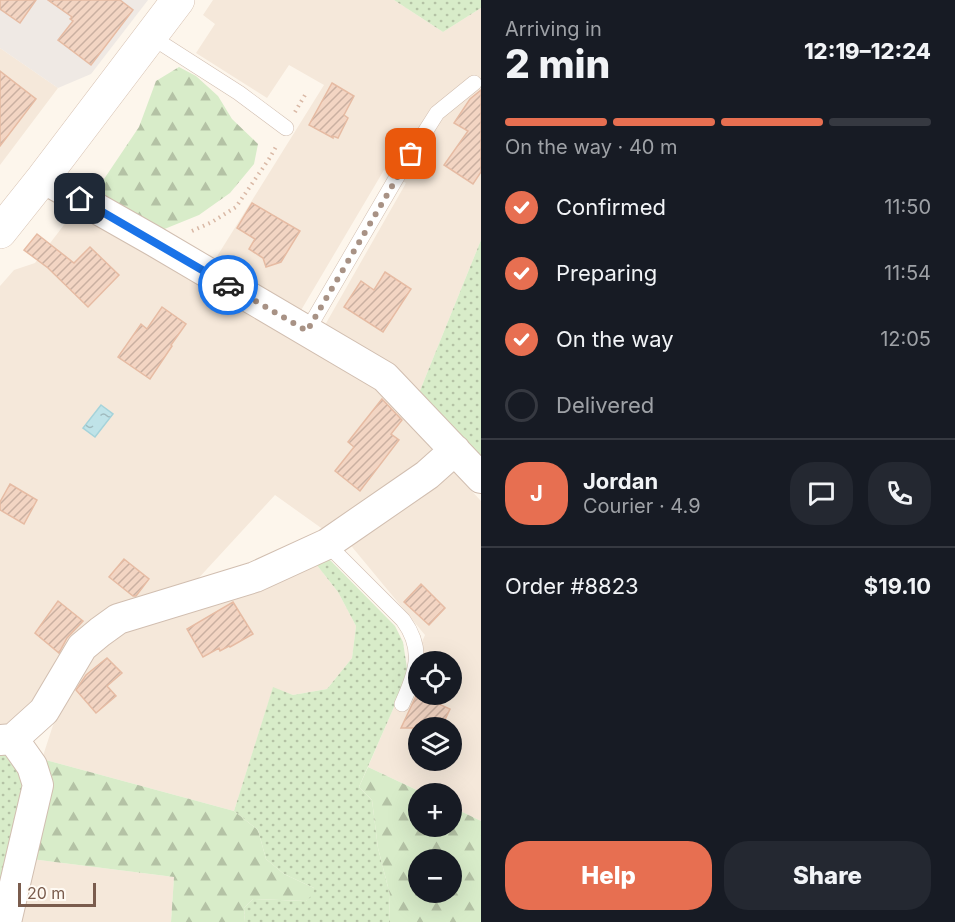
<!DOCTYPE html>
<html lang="en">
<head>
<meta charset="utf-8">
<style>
  :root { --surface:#171b24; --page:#242831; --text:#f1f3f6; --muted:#9ea1a6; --line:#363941; --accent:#e76f51 }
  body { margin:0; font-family:Inter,sans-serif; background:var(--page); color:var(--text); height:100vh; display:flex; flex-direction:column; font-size:22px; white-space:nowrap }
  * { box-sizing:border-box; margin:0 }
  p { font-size:20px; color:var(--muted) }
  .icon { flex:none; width:33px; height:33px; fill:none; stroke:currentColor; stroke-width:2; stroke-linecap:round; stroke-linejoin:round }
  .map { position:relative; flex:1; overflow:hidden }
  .sheet { display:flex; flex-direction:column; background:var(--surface); width:474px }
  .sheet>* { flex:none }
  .controls { position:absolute; left:408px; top:651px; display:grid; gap:12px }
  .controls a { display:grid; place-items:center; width:54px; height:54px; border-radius:50%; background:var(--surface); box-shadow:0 6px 24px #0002; font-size:30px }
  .scale { position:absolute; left:18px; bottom:15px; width:78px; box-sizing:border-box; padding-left:6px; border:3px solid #7a5c4d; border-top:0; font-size:16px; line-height:21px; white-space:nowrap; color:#7a5c4d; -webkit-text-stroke:4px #fffaf3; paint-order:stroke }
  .pin { position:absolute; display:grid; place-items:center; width:51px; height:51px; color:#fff; margin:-26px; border-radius:12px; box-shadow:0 3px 9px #0006 }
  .courier { position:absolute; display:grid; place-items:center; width:60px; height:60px; margin:-30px; border:4px solid #1a73e8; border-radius:50%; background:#fff; color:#222; box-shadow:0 2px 8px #0007 }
  .overview em { font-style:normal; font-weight:800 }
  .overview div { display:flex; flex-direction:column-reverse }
  .overview { display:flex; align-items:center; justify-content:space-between; height:102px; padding:0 24px }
  h1 { font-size:39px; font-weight:800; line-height:45px }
  .bar { display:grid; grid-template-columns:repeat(4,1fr); gap:9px 6px; align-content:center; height:72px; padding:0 24px }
  .bar i { height:8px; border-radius:4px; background:var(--line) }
  .bar .on { background:var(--accent) }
  .bar p { grid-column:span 4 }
  .line { display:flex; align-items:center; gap:15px; padding:0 24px; border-top:2px solid var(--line) }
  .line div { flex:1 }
  .round { display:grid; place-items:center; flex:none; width:63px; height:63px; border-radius:24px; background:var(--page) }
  ol { padding:0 24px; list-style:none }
  li { display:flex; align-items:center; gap:18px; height:66px }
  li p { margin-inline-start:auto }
  li .icon { padding:6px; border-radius:50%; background:var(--accent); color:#fff; stroke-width:4 }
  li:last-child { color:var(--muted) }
  li i { width:33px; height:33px; border:3px solid var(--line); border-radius:50% }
  .button { display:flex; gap:12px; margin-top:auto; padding:12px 24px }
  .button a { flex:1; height:69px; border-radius:24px; background:var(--accent); color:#fff; font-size:24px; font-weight:800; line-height:69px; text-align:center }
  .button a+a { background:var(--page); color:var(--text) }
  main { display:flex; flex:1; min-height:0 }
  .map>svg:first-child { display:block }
  .residential { fill:#f5e8da; fill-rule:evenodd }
  .industrial { fill:#efe9e4 }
  .grass { fill:url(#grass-dots) }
  .forest { fill:url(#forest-firs); fill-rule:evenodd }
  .water { fill:url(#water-ripples); stroke:#a5d3da; stroke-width:1.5 }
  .building { fill:url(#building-hatch); stroke:#e6bba3; stroke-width:1.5 }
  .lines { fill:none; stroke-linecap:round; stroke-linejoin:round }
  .service-casing { stroke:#d1beb0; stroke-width:16 }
  .minor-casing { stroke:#d1beb0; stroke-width:32 }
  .secondary-casing { stroke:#d6c0b0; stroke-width:34 }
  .path { stroke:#d9b8a5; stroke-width:4; stroke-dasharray:1.5 4.5; stroke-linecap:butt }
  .service { stroke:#fff; stroke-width:15 }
  .minor { stroke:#fff; stroke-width:30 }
  .secondary { stroke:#fff; stroke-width:33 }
  .done { stroke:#a89285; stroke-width:6; stroke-dasharray:0 10.8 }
  .route { stroke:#1a73e8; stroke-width:8 }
</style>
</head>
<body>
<main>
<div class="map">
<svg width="481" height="922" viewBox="0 0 481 922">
  <defs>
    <pattern id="grass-dots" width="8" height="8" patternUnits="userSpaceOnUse" patternTransform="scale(1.5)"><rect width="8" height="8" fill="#d8ecc9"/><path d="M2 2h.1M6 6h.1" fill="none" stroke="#b4c2a5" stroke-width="1.8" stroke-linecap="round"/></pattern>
    <pattern id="forest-firs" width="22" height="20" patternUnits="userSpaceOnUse" patternTransform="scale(1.5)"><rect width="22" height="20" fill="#d8ecc9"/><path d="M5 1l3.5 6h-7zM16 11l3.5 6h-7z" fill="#b4c2a5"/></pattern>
    <pattern id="water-ripples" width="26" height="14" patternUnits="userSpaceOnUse" patternTransform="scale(1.5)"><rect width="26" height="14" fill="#bfe3e8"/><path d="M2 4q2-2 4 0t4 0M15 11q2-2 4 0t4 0" fill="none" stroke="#a0bbbe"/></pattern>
    <pattern id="building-hatch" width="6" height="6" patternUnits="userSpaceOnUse" patternTransform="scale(1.5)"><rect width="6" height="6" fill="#f3d5c3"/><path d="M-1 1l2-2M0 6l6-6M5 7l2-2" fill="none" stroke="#cab0a1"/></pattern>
  </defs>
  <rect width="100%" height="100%" fill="#fdf6ec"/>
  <path class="residential" d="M213,0H394L443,32L481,8V240L419,393L325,325L406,183L384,170L300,312L216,258L324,85L289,65L267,98L196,53L215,24L203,15Z
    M0,48L58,88L0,165Z
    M76,209L384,390L430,443L432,454L324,530L275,495L195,582L141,599L91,619L22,715L6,725L0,726V286L14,270L35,263Z
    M454,472L481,501V821L452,807V794L423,793L368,767L425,635L348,542ZM418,662H452V694H418ZM418,728H452V760H418Z
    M316,564L338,592L356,626L352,658L327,689L293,695L273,688L234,811L42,759L54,722L83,661L105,638Z
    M31,859L174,877L171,922H16Z"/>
  <path class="industrial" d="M0,0H148L91,74L58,88L0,48Z"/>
  <path class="grass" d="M394,0H481V8L443,32Z
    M481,240V458L419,393Z
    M328,558L395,626L403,642L408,675L359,787L372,800L378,848L390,895L389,922H245L244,908L253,899L306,901L314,888L284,874L266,859L258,830L234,811L273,687L293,695L327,689L352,658L356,626L338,592L316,564Z
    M0,753H5L28,786L0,883Z"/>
  <path class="forest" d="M179,67L196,76L218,96L232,119L258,144L254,164L230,193L199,215L162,230L114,210L98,188L139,127L156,81Z
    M42,759L234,811L258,830L266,859L284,874L314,888L313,894L306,901L253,899L244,908L245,922H171L174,877L31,859Z
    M368,767L423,793L418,794V826H452V807L481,821V922H389L390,895L378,848L372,800L359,787ZM418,860H452V892H418Z"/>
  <path class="water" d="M101,405L113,414L95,437L83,428Z"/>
  <path class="building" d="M0,0H36L20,23L0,9Z
    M48,0H120L133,10L91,65L58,40L73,21L70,19L72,17Z
    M0,71L36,99L0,146Z
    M332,83L354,96L344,115L348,118L338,138L333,136V138L309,125Z
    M481,90V172L473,184L444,165L468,131L454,123L470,99Z
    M252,203L300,231L281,262L266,267L263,258L249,249L255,239L237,228Z
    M37,234L74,263L90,247L119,275L88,307L48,268L24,250Z
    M385,272L411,289L383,332L344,307L361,281L374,290Z
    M162,307L186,324L171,345L172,346L150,379L118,357L141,324L147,329Z
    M382,399L402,420L391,434L399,440L360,491L335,471L354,447L348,442Z
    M10,484L37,500L24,524L0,510V502Z
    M124,559L149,579L136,596H133L109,577Z
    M421,584L445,608L429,625L404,602Z
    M58,601L83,621L67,638L59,653L35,633Z
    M233,602L253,634L230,647L229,646L220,651L219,648L203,657L187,629Z
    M107,658L122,673L107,686L116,696L96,713L76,690L86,675Z
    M417,694L450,709L441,728H401Z"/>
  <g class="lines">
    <defs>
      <path id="service" d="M150,36L239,93L286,128
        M307,331L401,170L437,113L474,83
        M327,544L403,620C425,650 416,673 402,704"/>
      <path id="minor" d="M43,178L154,241L385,377L481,478
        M0,740L13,739L44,711L82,647L100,632L118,619L255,577L327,544L427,475L455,450
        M6,922L38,785L32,766L13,739"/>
      <path id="secondary" d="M0,232L43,178L178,0"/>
    </defs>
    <use href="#service" class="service-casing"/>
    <use href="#minor" class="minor-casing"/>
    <use href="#secondary" class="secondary-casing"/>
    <path class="path" d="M295,112L305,95
      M192,231L212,222L236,207L269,159L277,145"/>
    <use href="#service" class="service"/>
    <use href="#minor" class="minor"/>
    <use href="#secondary" class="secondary"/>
  </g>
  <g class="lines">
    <path class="done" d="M228,285L307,331L411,154"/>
    <path class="route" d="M80,199L228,285"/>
  </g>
</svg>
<div class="controls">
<a><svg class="icon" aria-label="locate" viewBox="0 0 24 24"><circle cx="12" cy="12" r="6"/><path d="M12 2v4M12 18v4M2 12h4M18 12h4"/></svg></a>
<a><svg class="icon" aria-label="layers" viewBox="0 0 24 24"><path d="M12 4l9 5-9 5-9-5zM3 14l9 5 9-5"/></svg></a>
<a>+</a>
<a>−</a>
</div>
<div class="scale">20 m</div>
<div class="pin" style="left:411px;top:154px;background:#ea580c"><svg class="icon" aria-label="bag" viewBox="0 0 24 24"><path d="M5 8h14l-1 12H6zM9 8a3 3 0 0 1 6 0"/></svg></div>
<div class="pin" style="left:80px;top:199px;background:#1f2937"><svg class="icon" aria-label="home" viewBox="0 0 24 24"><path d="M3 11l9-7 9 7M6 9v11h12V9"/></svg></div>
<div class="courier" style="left:228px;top:285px"><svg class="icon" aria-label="car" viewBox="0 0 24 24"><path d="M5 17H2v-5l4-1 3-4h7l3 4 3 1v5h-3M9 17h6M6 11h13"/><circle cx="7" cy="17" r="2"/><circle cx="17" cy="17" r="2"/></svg></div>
</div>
<section class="sheet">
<div class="overview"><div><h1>2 min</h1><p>Arriving in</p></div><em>12:19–12:24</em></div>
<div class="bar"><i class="on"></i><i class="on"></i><i class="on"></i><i></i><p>On the way · 40 m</p></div>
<ol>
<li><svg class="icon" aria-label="check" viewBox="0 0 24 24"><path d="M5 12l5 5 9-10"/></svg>Confirmed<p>11:50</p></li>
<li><svg class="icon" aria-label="check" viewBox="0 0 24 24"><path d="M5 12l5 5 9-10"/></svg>Preparing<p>11:54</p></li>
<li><svg class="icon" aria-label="check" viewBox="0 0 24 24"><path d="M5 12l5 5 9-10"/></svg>On the way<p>12:05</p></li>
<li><i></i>Delivered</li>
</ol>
<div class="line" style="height:108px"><b class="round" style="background:var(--accent);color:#fff">J</b><div><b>Jordan</b><p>Courier · 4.9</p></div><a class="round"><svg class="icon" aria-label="chat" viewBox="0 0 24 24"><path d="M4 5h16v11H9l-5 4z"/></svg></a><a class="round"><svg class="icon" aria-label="phone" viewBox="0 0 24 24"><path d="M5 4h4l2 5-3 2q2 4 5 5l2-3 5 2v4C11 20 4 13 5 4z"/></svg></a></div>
<div class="line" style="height:78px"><div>Order #8823</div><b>$19.10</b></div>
<div class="button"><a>Help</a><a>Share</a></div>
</section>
</main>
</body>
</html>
